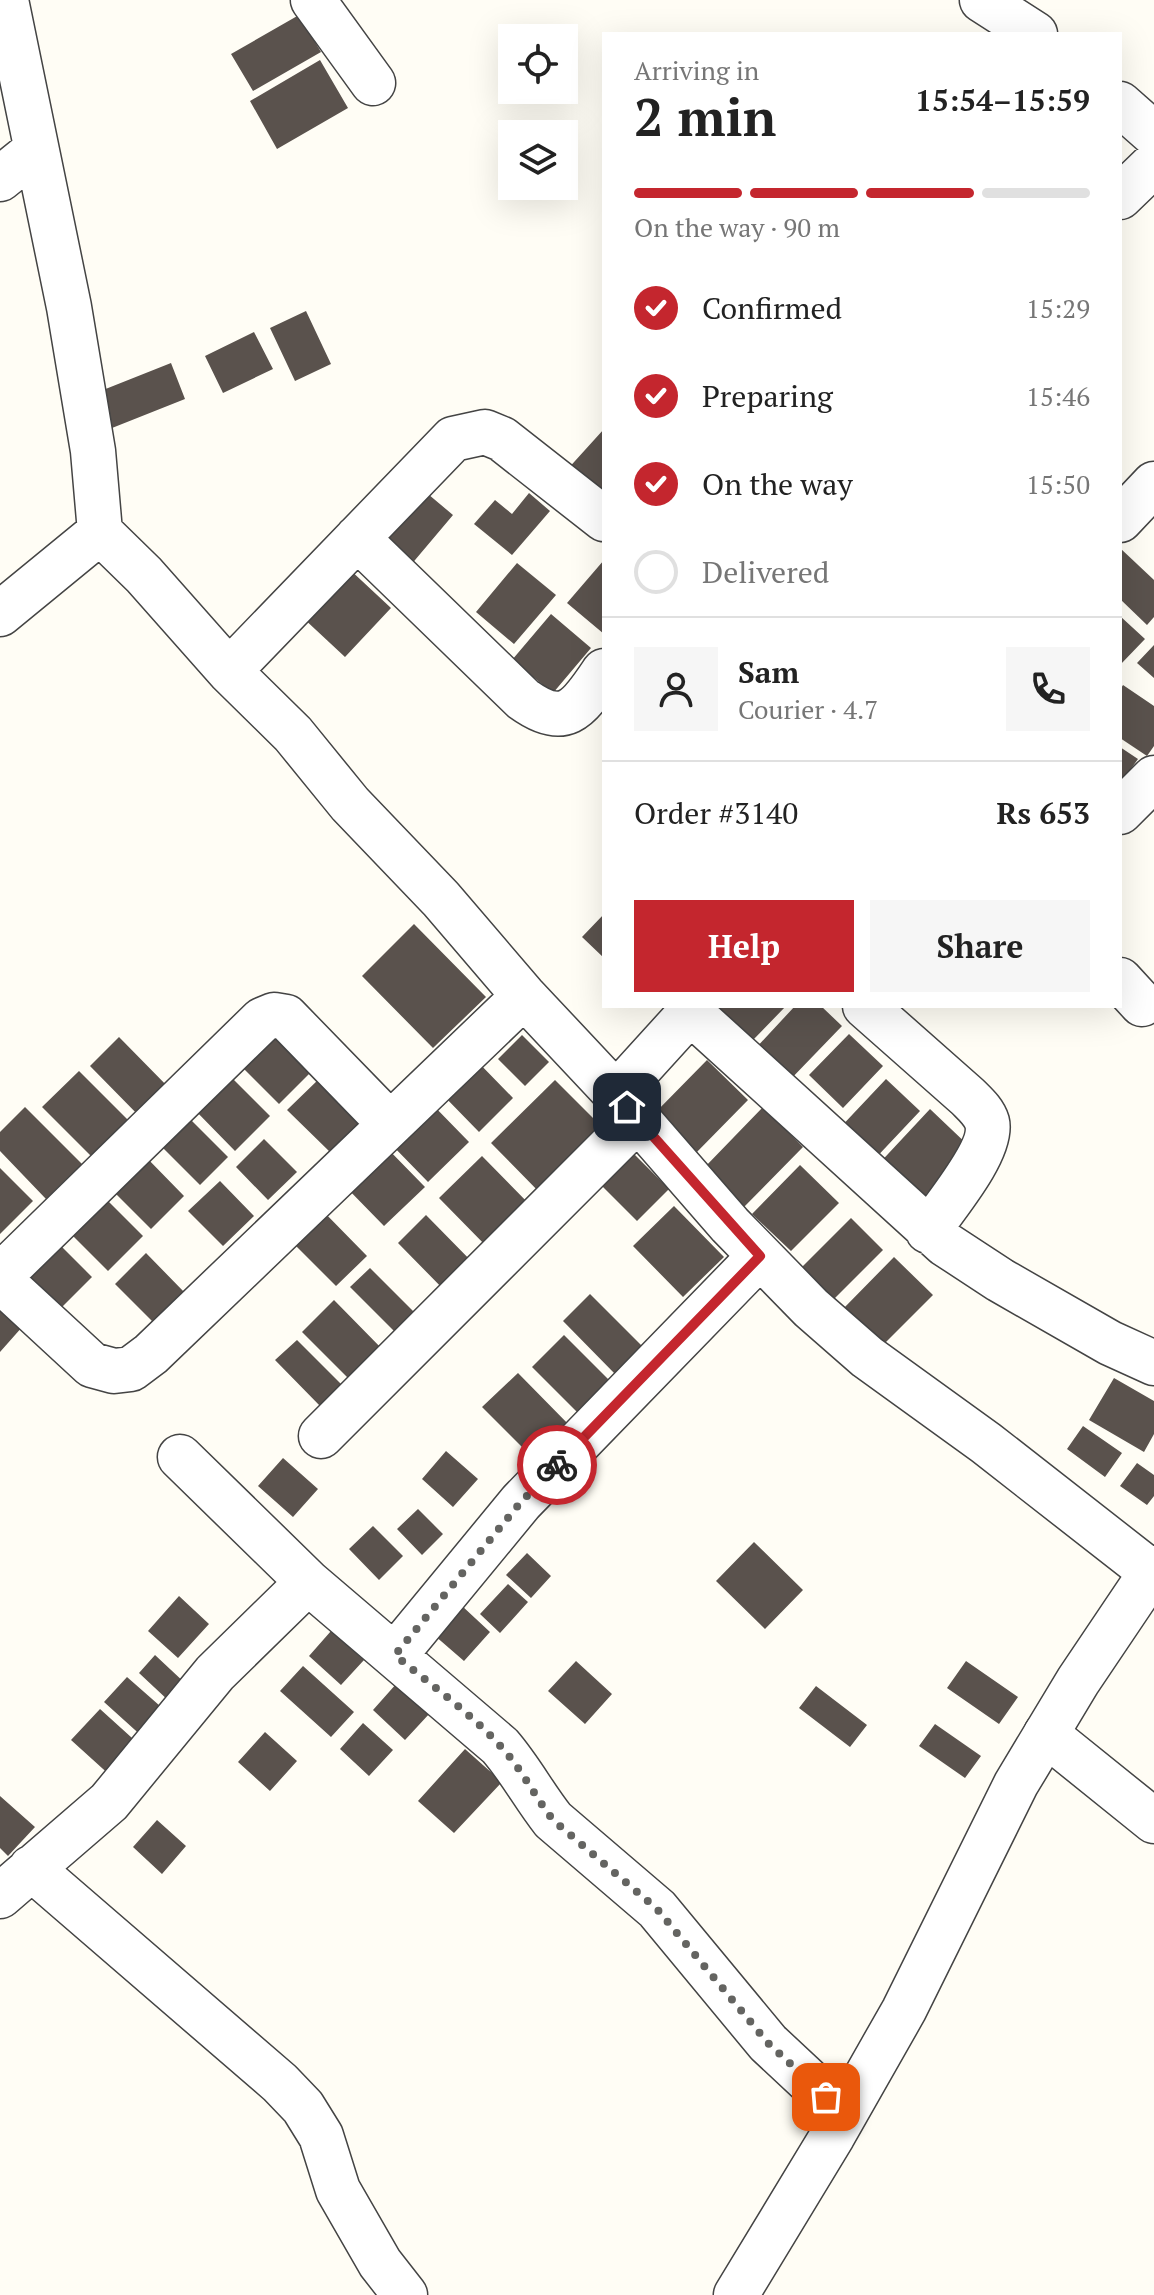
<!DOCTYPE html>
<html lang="en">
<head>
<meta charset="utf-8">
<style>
  :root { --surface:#fff; --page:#f6f6f6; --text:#222; --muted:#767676; --line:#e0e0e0; --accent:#c4262e }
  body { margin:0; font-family:"PT Serif",serif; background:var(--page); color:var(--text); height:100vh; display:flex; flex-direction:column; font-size:30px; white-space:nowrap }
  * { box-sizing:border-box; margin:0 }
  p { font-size:26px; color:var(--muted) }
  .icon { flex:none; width:44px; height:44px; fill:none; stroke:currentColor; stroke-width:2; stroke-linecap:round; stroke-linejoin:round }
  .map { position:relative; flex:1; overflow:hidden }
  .drawer { position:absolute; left:602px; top:32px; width:520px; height:976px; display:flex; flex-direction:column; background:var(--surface); border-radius:0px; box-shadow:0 8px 32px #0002 }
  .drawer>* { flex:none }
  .fabs { position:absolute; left:498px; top:24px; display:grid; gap:16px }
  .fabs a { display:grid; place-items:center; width:80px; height:80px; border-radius:0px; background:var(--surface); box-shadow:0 8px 32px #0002; font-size:40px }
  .pin { position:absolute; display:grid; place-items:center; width:68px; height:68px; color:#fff; margin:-34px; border-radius:16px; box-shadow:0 4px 12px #0006 }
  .courier { position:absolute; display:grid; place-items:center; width:80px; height:80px; margin:-40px; border:6px solid #c4262e; border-radius:50%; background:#fff; color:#222; box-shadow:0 2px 10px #0007 }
  .overview em { font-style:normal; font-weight:600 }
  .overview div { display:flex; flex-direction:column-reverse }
  .overview { display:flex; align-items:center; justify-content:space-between; height:136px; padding:0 32px }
  h1 { font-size:52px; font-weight:600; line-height:60px }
  .bar { display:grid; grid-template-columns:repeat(4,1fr); gap:12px 8px; align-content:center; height:96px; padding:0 32px }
  .bar i { height:10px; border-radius:6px; background:var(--line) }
  .bar .on { background:var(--accent) }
  .bar p { grid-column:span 4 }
  .line { display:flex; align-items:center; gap:20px; padding:0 32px; border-top:2px solid var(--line) }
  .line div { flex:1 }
  .round { display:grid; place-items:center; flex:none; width:84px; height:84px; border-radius:0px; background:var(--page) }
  ol { padding:0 32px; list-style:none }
  li { display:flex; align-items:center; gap:24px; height:88px }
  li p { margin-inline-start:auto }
  li .icon { padding:8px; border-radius:50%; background:var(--accent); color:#fff; stroke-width:4 }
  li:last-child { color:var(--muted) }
  li i { width:44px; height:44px; border:4px solid var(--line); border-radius:50% }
  .button { display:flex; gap:16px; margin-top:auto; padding:16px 32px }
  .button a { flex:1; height:92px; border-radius:0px; background:var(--accent); color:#fff; font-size:32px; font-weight:600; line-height:92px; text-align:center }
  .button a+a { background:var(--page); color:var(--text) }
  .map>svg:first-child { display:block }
  .building { fill:#5a524d }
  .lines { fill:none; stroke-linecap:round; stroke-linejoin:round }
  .minor-casing { stroke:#444; stroke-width:47 }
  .tertiary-casing { stroke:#444; stroke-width:47 }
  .minor { stroke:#fff; stroke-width:44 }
  .tertiary { stroke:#fff; stroke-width:44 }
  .done { stroke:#646461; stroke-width:8; stroke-dasharray:0 14.4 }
  .route { stroke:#c4262e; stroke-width:10 }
</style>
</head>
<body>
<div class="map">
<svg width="1154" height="2295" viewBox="0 0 1154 2295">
  <rect width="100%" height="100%" fill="#fffdf5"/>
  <path class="building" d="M299,15L321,52L253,91L231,54Z
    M320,60L348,108L277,149L250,101Z
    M306,311L331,364L295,381L270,328Z
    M254,332L273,369L223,393L205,356Z
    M171,363L185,399L112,428L98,392Z
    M604,429V493L565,472Z
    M422,489L453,515L410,566L379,540Z
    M529,493L550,511L512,555L474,524L495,500L512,514Z
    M1120,548L1154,580V617L1147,625L1120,599Z
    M604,560V634L567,603Z
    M517,563L556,595L514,644L476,612Z
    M347,567L391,608L345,657L301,616Z
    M551,614L591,648L553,693L512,660Z
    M1120,616L1145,639L1120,665Z
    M1154,645V678L1137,663Z
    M1123,685L1154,706V746L1147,756L1120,738V690Z
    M1120,747L1138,759L1120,784Z
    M604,914V958L582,937Z
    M414,924L486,997L433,1048L362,976Z
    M716,1006H786L753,1040Z
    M795,1006H821L842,1026L787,1083L754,1050Z
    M271,1028L313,1070L279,1104L236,1061Z
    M849,1034L883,1066L843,1108L809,1075Z
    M522,1035L549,1062L525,1086L498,1059Z
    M119,1037L175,1094L146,1123L90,1066Z
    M474,1058L513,1098L479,1132L440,1092Z
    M707,1060L748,1100L693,1156L652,1116Z
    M79,1071L136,1128L99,1164L42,1107Z
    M226,1072L270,1116L235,1151L191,1106Z
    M321,1077L364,1121L331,1153L287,1110Z
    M886,1079L920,1111L870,1164L836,1132Z
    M555,1080L610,1135L545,1198L491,1143Z
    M430,1102L469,1142L428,1182L389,1142Z
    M25,1107L82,1164L46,1199L0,1151V1132Z
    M763,1107L803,1147L743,1208L703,1169Z
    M930,1109L971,1148L914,1207L874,1169Z
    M186,1115L228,1157L200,1185L158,1143Z
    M264,1139L297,1172L268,1200L236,1167Z
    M383,1144L425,1187L384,1226L342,1183Z
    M624,1144L669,1189L637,1221L592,1176Z
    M144,1155L184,1196L151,1229L110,1188Z
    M482,1156L533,1208L490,1250L439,1198Z
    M800,1165L839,1203L791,1251L752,1214Z
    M0,1168L33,1201L0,1234Z
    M220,1181L254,1216L223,1246L188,1211Z
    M100,1193L143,1236L108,1271L65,1228Z
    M318,1206L367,1256L336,1286L287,1237Z
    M674,1206L724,1257L683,1297L633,1246Z
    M426,1215L480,1270L451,1297L398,1243Z
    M851,1218L883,1250L833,1300L800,1269Z
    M51,1236L92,1277L51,1318L10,1276Z
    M146,1253L186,1294L155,1324L115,1284Z
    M894,1257L933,1295L880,1348L842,1310Z
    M370,1268L420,1318L400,1337L350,1287Z
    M590,1294L644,1348L616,1375L563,1321Z
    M334,1300L386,1353L354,1384L302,1332Z
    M0,1305L23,1326L0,1352Z
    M564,1335L614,1385L582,1417L532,1367Z
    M297,1340L343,1386L321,1407L275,1360Z
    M518,1373L574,1430L539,1464L482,1407Z
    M1114,1378L1154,1401V1434L1144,1452L1089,1420Z
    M1083,1426L1122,1453L1105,1477L1067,1449Z
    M446,1451L478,1479L453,1507L422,1479Z
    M283,1458L318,1489L293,1517L258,1486Z
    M1137,1463L1154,1475V1496L1147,1505L1120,1486Z
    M418,1509L443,1534L422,1555L397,1529Z
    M373,1526L403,1556L379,1580L349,1549Z
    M754,1542L803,1590L765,1629L716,1581Z
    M527,1553L551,1576L531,1598L506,1575Z
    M508,1584L528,1602L500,1633L480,1614Z
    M179,1596L209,1624L178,1658L148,1631Z
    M461,1605L490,1632L464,1661L434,1635Z
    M331,1631L364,1660L341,1685L309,1656Z
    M155,1655L186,1684L170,1702L139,1673Z
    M576,1661L612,1694L585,1724L548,1691Z
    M966,1661L1018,1697L999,1724L947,1688Z
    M303,1666L354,1712L331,1737L280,1691Z
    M127,1677L168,1713L145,1739L104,1702Z
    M397,1683L430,1713L405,1740L373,1710Z
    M816,1686L867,1725L850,1747L799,1708Z
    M100,1709L142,1747L113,1778L71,1740Z
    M363,1723L393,1750L369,1776L340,1749Z
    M935,1724L981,1756L965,1778L919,1746Z
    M265,1732L297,1761L270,1791L238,1762Z
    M465,1749L502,1782L454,1833L418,1801Z
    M0,1796L35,1827L8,1856L0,1848Z
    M157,1820L186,1846L162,1874L133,1847Z"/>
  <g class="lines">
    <defs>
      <path id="minor" d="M6,0L69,307L93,451L100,532L144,575L229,671L293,734L350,804L441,899L524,996L616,1094L730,1225L811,1308L867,1357L986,1443L1151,1572
        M313,0L373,83
        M982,0L1035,34
        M1120,104L1154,134
        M0,179L36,150
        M1120,197L1154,164
        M1120,520L1154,484
        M357,538L523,699C566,730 579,708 604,671
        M0,614L100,532
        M229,671L453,439L485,432L502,439L604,519
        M1120,812L1154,778
        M1120,980L1142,1004
        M865,1006L968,1097C976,1105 984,1112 987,1122C994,1149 944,1208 928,1231
        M690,1012L945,1244L1000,1280L1110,1343L1154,1363
        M616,1094L696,1006
        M0,1276L262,1020L274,1015L286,1017L389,1123
        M0,1280L92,1365L114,1371L131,1369L151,1354L524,996
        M321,1436L638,1119
        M180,1457L308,1582L500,1746C520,1769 534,1796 553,1820L657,1909L768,2043L844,2114
        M395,1655L521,1502L760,1256
        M1046,1734L1154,1821
        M31,1868L280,2083L303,2107L321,2136L338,2190L380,2263L405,2295
        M0,1896L109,1802L215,1673L308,1582"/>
      <path id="tertiary" d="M736,2295L833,2135L904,2010L1016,1784L1078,1681L1154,1568"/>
    </defs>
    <use href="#minor" class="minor-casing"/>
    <use href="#tertiary" class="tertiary-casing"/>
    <use href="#minor" class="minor"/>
    <use href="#tertiary" class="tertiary"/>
  </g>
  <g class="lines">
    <path class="done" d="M557,1465L521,1502L395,1655C431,1685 472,1714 503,1749C523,1771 535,1797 553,1820L657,1909L768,2043L826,2097"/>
    <path class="route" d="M557,1465L760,1256L627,1107"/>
  </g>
</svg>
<div class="fabs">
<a><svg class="icon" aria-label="locate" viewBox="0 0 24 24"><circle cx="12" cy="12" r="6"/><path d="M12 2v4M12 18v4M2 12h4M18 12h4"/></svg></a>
<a><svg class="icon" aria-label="layers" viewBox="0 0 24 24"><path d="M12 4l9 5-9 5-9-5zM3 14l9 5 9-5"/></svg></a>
</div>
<div class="pin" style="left:826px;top:2097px;background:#ea580c"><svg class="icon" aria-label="bag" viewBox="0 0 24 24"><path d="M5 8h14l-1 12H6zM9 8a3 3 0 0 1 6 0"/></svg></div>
<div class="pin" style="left:627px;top:1107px;background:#1f2937"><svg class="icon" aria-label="home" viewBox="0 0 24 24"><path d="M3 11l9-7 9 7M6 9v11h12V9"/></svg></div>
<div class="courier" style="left:557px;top:1465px"><svg class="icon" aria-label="bike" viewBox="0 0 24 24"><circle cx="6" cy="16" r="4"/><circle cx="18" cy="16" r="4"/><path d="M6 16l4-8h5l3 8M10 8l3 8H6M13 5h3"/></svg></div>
<section class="drawer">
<div class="overview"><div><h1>2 min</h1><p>Arriving in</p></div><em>15:54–15:59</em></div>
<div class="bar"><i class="on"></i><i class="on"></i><i class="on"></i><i></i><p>On the way · 90 m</p></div>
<ol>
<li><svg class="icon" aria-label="check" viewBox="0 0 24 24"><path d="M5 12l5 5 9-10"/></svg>Confirmed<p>15:29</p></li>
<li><svg class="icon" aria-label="check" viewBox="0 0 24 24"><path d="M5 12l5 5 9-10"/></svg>Preparing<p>15:46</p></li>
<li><svg class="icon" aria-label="check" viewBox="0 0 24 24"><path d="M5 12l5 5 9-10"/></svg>On the way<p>15:50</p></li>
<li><i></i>Delivered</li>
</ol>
<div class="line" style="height:144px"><a class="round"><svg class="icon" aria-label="person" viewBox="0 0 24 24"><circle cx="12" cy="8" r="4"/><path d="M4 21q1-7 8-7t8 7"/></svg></a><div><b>Sam</b><p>Courier · 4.7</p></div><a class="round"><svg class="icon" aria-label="phone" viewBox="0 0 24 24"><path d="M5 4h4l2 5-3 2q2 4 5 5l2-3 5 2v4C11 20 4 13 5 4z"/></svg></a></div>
<div class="line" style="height:104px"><div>Order #3140</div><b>Rs 653</b></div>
<div class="button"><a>Help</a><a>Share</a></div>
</section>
</div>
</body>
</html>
